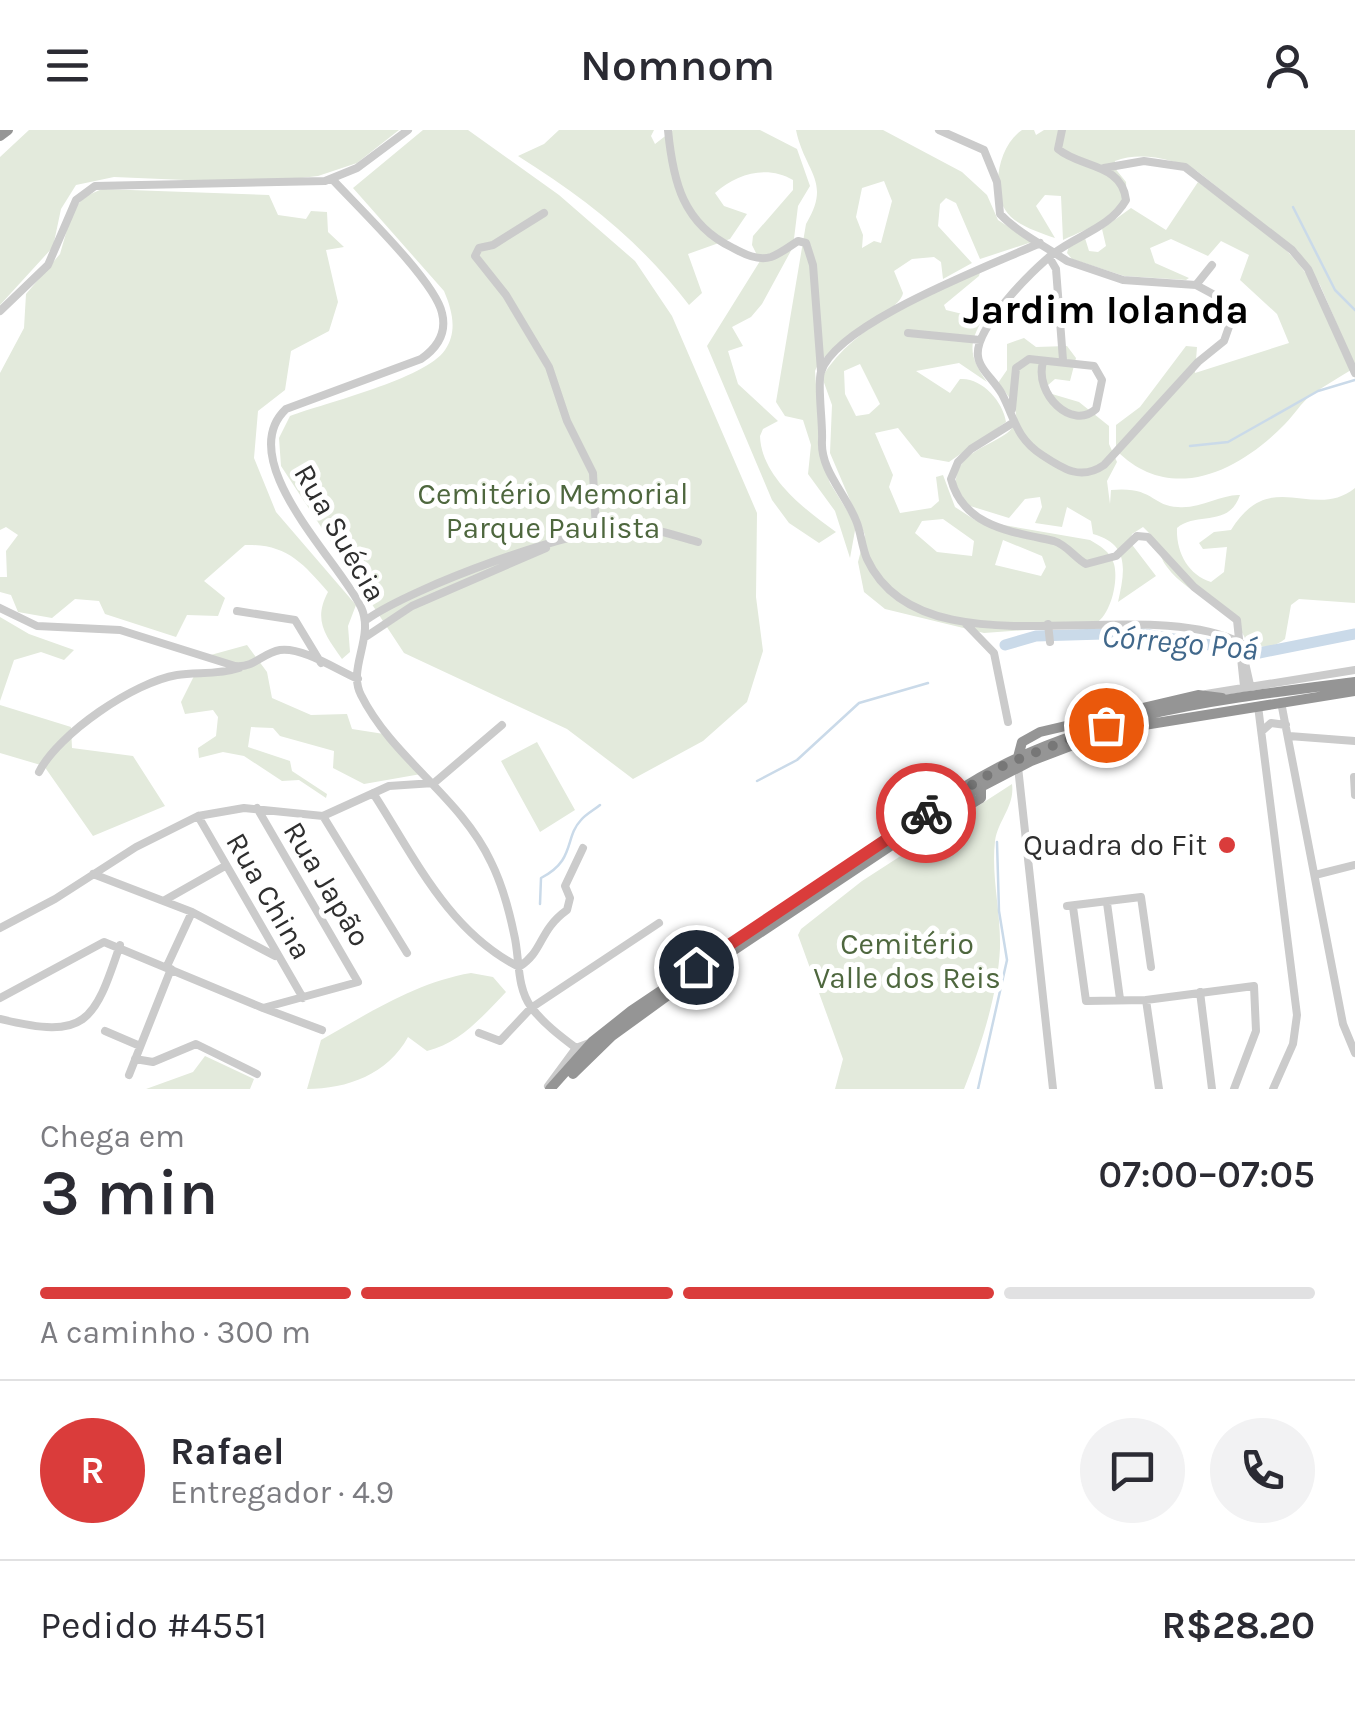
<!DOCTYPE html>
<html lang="pt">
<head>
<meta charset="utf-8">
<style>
  :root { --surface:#fff; --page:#f2f2f3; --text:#2b2b33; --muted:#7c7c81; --line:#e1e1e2; --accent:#da3c3b }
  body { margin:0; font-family:Karla,sans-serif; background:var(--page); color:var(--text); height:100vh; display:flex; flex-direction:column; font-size:38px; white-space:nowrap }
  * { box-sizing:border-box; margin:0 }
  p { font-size:32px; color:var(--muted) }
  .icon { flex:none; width:55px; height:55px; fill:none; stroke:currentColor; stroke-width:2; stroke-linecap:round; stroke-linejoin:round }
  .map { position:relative; height:959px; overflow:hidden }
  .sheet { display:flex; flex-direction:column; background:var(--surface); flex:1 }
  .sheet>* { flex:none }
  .pin { position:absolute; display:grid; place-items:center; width:85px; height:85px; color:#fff; margin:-42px; border:5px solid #fff; border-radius:50%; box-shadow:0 2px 10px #0007 }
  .courier { position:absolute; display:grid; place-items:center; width:100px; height:100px; margin:-50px; border:8px solid #da3c3b; border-radius:50%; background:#fff; color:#222; box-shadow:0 2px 12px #0007 }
  .headline em { font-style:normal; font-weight:600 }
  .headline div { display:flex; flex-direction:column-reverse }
  .headline { display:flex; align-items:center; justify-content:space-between; height:170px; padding:0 40px }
  h1 { font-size:65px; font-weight:600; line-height:75px }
  .bar { display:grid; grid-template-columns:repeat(4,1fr); gap:15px 10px; align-content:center; height:120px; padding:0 40px }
  .bar i { height:12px; border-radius:8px; background:var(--line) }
  .bar .selected { background:var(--accent) }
  .bar p { grid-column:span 4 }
  .line { display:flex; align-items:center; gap:25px; padding:0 40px; border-top:2px solid var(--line) }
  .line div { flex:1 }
  .round { display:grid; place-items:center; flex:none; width:105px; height:105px; border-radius:52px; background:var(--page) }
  header { display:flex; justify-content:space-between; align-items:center; height:130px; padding:0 40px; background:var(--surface); font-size:45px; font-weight:600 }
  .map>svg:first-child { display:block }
  .green { fill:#e3eadc; fill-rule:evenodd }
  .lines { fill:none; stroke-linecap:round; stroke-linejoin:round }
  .stream { stroke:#cadae9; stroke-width:2.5 }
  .river { stroke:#cadae9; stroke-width:11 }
  .minor { stroke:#cbcbcb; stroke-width:8 }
  .highway { stroke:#959595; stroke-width:10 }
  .done { stroke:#777; stroke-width:10; stroke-dasharray:0 18 }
  .route { stroke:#da3c3b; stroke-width:12 }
  .poi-dot { fill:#da3c3b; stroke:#fff; stroke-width:4 }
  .labels { text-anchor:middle; stroke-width:10; stroke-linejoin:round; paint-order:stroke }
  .park-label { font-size:30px; fill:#4e673e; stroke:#fff }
  .street-label { font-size:30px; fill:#2e2e2e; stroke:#fff }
  .poi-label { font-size:30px; fill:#2e2e2e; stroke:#fff; text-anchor:end }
  .water-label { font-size:32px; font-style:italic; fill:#41688b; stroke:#fff }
  .district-label { font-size:40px; font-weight:bold; fill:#000; stroke:#fff }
</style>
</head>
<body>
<header><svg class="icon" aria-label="menu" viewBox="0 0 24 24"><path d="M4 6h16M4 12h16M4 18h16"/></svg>Nomnom<svg class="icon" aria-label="person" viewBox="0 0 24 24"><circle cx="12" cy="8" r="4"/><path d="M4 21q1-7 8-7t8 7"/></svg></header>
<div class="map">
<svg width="1355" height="959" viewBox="0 0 1355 959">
  <rect width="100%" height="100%" fill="#fff"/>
  <path class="green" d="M29,0H399L357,33L318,46L258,53L114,47L76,55L61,79L53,117L0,175V27Z
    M423,0H468L559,65L635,131L672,186L757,383L756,467L763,521L747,572L703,611L633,649L567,599L404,523L281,336L279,308L290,286C325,273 425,249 445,220C458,201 452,180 444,161L353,58Z
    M559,0H654L651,6L655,14L673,0H760L797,19L810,56L798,76L793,117L762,174L751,187L732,197L743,216L728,221L738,254L778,291L763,299L760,306C761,346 805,380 836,402L819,413L789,393L772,370L707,216L760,131L752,115L753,106L793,60V50C768,35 737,43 715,63L724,76L747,84L730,109L688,124L702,163L689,175C641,112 585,68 518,26L544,14Z
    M796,0H883L962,42L987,65L998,90L1032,112L980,129L956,73L946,68L940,74L938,96L972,133L943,149L941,132L934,127L912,129L894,141L903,163C900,183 831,207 815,241L821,328L830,353L856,395L850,428L835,381L808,344L811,315L803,290L785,286L776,272L806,94C832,51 805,43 796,0ZM884,51L892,71L881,113L874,111L862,118L863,105L856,87L862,58Z
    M1022,0H1034L1036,5L1044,0H1355V236L1320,155L1298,121L1197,41C1174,29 1140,21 1115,31L1114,37L1126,52C1129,86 1088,98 1063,110L1061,66L1045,65L1036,76L1055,108C1041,103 1022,97 1011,87C988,65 998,16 1022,0Z
    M1198,52C1236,81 1283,108 1309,148C1325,172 1333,210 1351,240C1338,248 1324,256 1311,265C1301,273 1294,285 1285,294C1238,342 1170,375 1116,320V295L1140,277L1186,216L1197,217L1195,243L1289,213L1277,184L1240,150L1249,125L1221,111L1208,126L1171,109L1150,118L1155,133L1189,148L1186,150L1124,146L1072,129L1067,123L1069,116L1085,108L1089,121L1098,122L1106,116L1102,99L1131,78L1166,100Z
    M102,59L269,65L278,85L306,89L311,81L327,82L328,102L344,117L326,120L338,172L329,201L291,221L285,260L258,281L254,328L276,382L356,475L348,496L350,522L342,529C325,505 313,490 328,462C302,432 286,414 245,415L204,451L225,468L218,486L187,485L176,507L105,484L99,471L75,469L52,488L18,482L11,465L0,462V447H7L6,421L18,405L6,397L0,400V243L24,198L26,164L60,124L72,82L84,67Z
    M981,138L979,146L944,175L946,180L983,189C967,215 970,228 987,252L959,233L916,241L950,263L960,249C981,247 1003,271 1006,292L949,332L921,327L898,298L875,303L893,345L889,357L900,383L931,378L939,371L936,347L943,345L955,377L975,390L1090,410C1100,416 1110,421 1114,434C1119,452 1110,488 1093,495L984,503L885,479L864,462L858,432L865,405L830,323L832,275L822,247C855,193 926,166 981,138ZM860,234L880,274L869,284L856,286L845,264L844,241ZM943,389L974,411L972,426L937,422L915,403L922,391ZM1003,410L1042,426L1046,437L1041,446L995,435Z
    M1024,208L1036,217L1067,216L1076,228L1070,251L1055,249L1047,256L1052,264L1079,272L1109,296V314L1117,332L1107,351L1110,374L1111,360C1154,356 1151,376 1178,377C1201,379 1222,364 1240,365C1229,398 1197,381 1177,398C1176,422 1188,445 1211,452L1224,442L1227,417L1203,419L1199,413L1214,402L1231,400C1271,335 1313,392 1355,358V473L1299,469L1291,475L1285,509C1274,518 1260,519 1247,513C1235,477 1189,467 1167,437C1156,422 1161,413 1143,397L1132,404L1130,412L1156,446L1118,472C1125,441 1130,414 1093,404L1091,391L1067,377L1062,397L1035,393L1042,377L1040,367L1025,369L1009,388L967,375L956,355C954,300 1057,320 998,253L1007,240V214Z
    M0,487L29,504L74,520L64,530L41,522L14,530L0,571Z
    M247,515L267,542L272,568L311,585L347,584L352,599L384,604L421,644L364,654L333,638L334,621L280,606L273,598L251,597L248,617L290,631L292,641L327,664L326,668L299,650L282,651L244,626L223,622L199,628L198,618L216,606L218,587L213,580L185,584L181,572L194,546L225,544L226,532L207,526Z
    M0,575L71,597L72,618L133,626L165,676L93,706L44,636L0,623Z
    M537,612L575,680L540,702L501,631Z
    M1012,654C1015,676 998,690 995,711C991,747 1001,782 1000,818C998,864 981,916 964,959H835L843,929L798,805L801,799L862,751Z
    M471,843L493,847L506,862C482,887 460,913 427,921L408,907C388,944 347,959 307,959L321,910C369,883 417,852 471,843Z
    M205,926L254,949L250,959H146L193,942Z"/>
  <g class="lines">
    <path class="stream" d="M1293,77L1335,160L1355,180
      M1190,316L1228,312L1318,261L1355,250
      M757,651L797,630L859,573L928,553
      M540,774L541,748C576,730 564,708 581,690C586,684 594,680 600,675
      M978,959L1007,830L999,781L997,712"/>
    <path class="river" d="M1005,515L1036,506L1137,503L1259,523L1355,504"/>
    <path class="minor" d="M668,0C673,52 683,94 733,118C744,124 758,131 771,127C780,124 790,116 798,111L806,113L813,135L821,241
      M939,0L984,20L997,52L1000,84C1018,103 1045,116 1067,131L1123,150L1196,155L1222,169L1231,191L1224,211L1198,232L1104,335C1081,351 1063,339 1042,325C1016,308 1015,289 1002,264C995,251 979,239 978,226C974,199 1032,140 1053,124C1077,105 1110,98 1126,70C1122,33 1080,38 1058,19L1062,0
      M1104,38L1144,31L1185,37L1292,120L1308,139L1355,243
      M333,50C358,77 435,151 442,183C447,203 437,218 421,229L286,279C232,330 339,431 361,477C375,507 347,538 361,565C393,629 460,666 491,732C502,754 509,780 514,804C520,828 516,856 531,877C543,893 560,906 576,918
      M544,83L493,115L479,118L475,126L506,165L549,237L567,291L593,343L596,401
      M1040,113C992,135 836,193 821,242C817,254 823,293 822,310C820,341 847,365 857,393C861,404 862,417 867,429C922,548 1139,461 1241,513
      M1049,127L1056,139L1063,230
      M1196,155L1212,135
      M0,181L48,135L76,70L95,56L325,51L357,38L408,0
      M908,203L980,210
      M1012,279L1016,238L1029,229L1094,236L1102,250L1096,279C1072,301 1034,264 1043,232
      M1011,294L971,319L958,332L951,349C963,397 1013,402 1054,411C1067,415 1075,428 1086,434L1116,426L1137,406L1148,407L1194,457L1237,490L1244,556
      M0,478L37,496L120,500L235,536C255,538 262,523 280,520C303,517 337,540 358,549
      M237,481L295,490L321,533
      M366,490C412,457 575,397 631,397C654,398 677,406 698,412
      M965,493L994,523L1008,592
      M1048,494L1050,512
      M367,506L412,476L546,418
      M1243,524L1250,555
      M1206,564L1355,540
      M1281,572L1343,894L1355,923
      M1258,576L1297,885L1293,914L1273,959
      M1262,601L1271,593L1286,595
      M1289,606L1355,611
      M1018,637L1053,959
      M39,642C58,604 134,552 177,545C197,542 218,545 239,538
      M1354,647L1355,665
      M434,653L502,595
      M373,663C415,728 448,801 519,837C544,821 538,801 567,780L570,768L565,756L583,718
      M198,686L303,868
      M323,686L407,823
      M93,744L192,782L275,826
      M1315,745L1355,735
      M165,770L225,736
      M1107,773L1120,869
      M1067,776L1141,767L1151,837
      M1073,777L1086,871L1146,870L1254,856L1256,901L1234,959
      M0,798L55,769L136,717L198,686L244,678L323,686L389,656L434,653
      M167,836L192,782
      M1200,862L1212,959
      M0,868L104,812L263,878L358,852L257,678
      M1146,870L1159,959
      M263,878L322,900
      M0,889C86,910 94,893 120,815
      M105,901L140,916
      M479,903L500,911L531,878L659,793
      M135,929L153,932L196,914L257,944
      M129,945L171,839
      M548,956L576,918L592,912"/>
    <path class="highway" d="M0,6L8,0
      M1017,631L1022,612L1040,602L1198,565L1222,568
      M914,704L931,699L981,668V653
      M710,836L973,661L1031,631L1086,610L1144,595L1355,561
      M573,944L612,906L696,845
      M550,959L592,912L631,881L961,659C1077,584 1221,569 1355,552"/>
  </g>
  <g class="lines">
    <path class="done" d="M926,683L1006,634L1106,595"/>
    <path class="route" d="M696,837L926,683"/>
  </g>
  <circle class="poi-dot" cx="1227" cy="715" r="10"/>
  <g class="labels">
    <g class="park-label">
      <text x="553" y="374">Cemitério Memorial<tspan x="553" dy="34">Parque Paulista</tspan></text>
      <text x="907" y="824">Cemitério<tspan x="907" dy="34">Valle dos Reis</tspan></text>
    </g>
    <g class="street-label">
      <text transform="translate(340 403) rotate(60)" y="10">Rua Suécia</text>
      <text transform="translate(327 754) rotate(59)" y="10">Rua Japão</text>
      <text transform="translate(269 766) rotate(60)" y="10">Rua China</text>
    </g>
    <g class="poi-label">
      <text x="1207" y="725">Quadra do Fit</text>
    </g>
    <g class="water-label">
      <text transform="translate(1180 512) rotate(5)" y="11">Córrego Poá</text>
    </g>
    <g class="district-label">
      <text x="1106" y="193">Jardim Iolanda</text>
    </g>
  </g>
</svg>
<div class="pin" style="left:1106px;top:595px;background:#ea580c"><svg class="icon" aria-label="bag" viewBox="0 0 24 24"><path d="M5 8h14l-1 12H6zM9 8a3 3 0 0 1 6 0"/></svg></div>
<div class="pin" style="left:696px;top:837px;background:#1f2937"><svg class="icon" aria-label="home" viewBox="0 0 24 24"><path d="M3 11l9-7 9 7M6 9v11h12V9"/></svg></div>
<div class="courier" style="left:926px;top:683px"><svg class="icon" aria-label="bike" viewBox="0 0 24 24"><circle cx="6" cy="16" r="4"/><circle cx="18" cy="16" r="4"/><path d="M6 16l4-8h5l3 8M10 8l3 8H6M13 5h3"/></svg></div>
</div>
<section class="sheet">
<div class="headline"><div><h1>3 min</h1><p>Chega em</p></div><em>07:00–07:05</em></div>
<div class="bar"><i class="selected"></i><i class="selected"></i><i class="selected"></i><i></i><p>A caminho · 300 m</p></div>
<div class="line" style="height:180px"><b class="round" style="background:var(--accent);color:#fff">R</b><div><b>Rafael</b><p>Entregador · 4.9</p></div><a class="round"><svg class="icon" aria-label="chat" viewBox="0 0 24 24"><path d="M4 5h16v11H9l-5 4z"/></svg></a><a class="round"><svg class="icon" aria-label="phone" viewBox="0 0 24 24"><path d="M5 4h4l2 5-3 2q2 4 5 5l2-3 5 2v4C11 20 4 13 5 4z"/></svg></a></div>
<div class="line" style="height:130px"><div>Pedido #4551</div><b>R$28.20</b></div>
</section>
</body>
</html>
